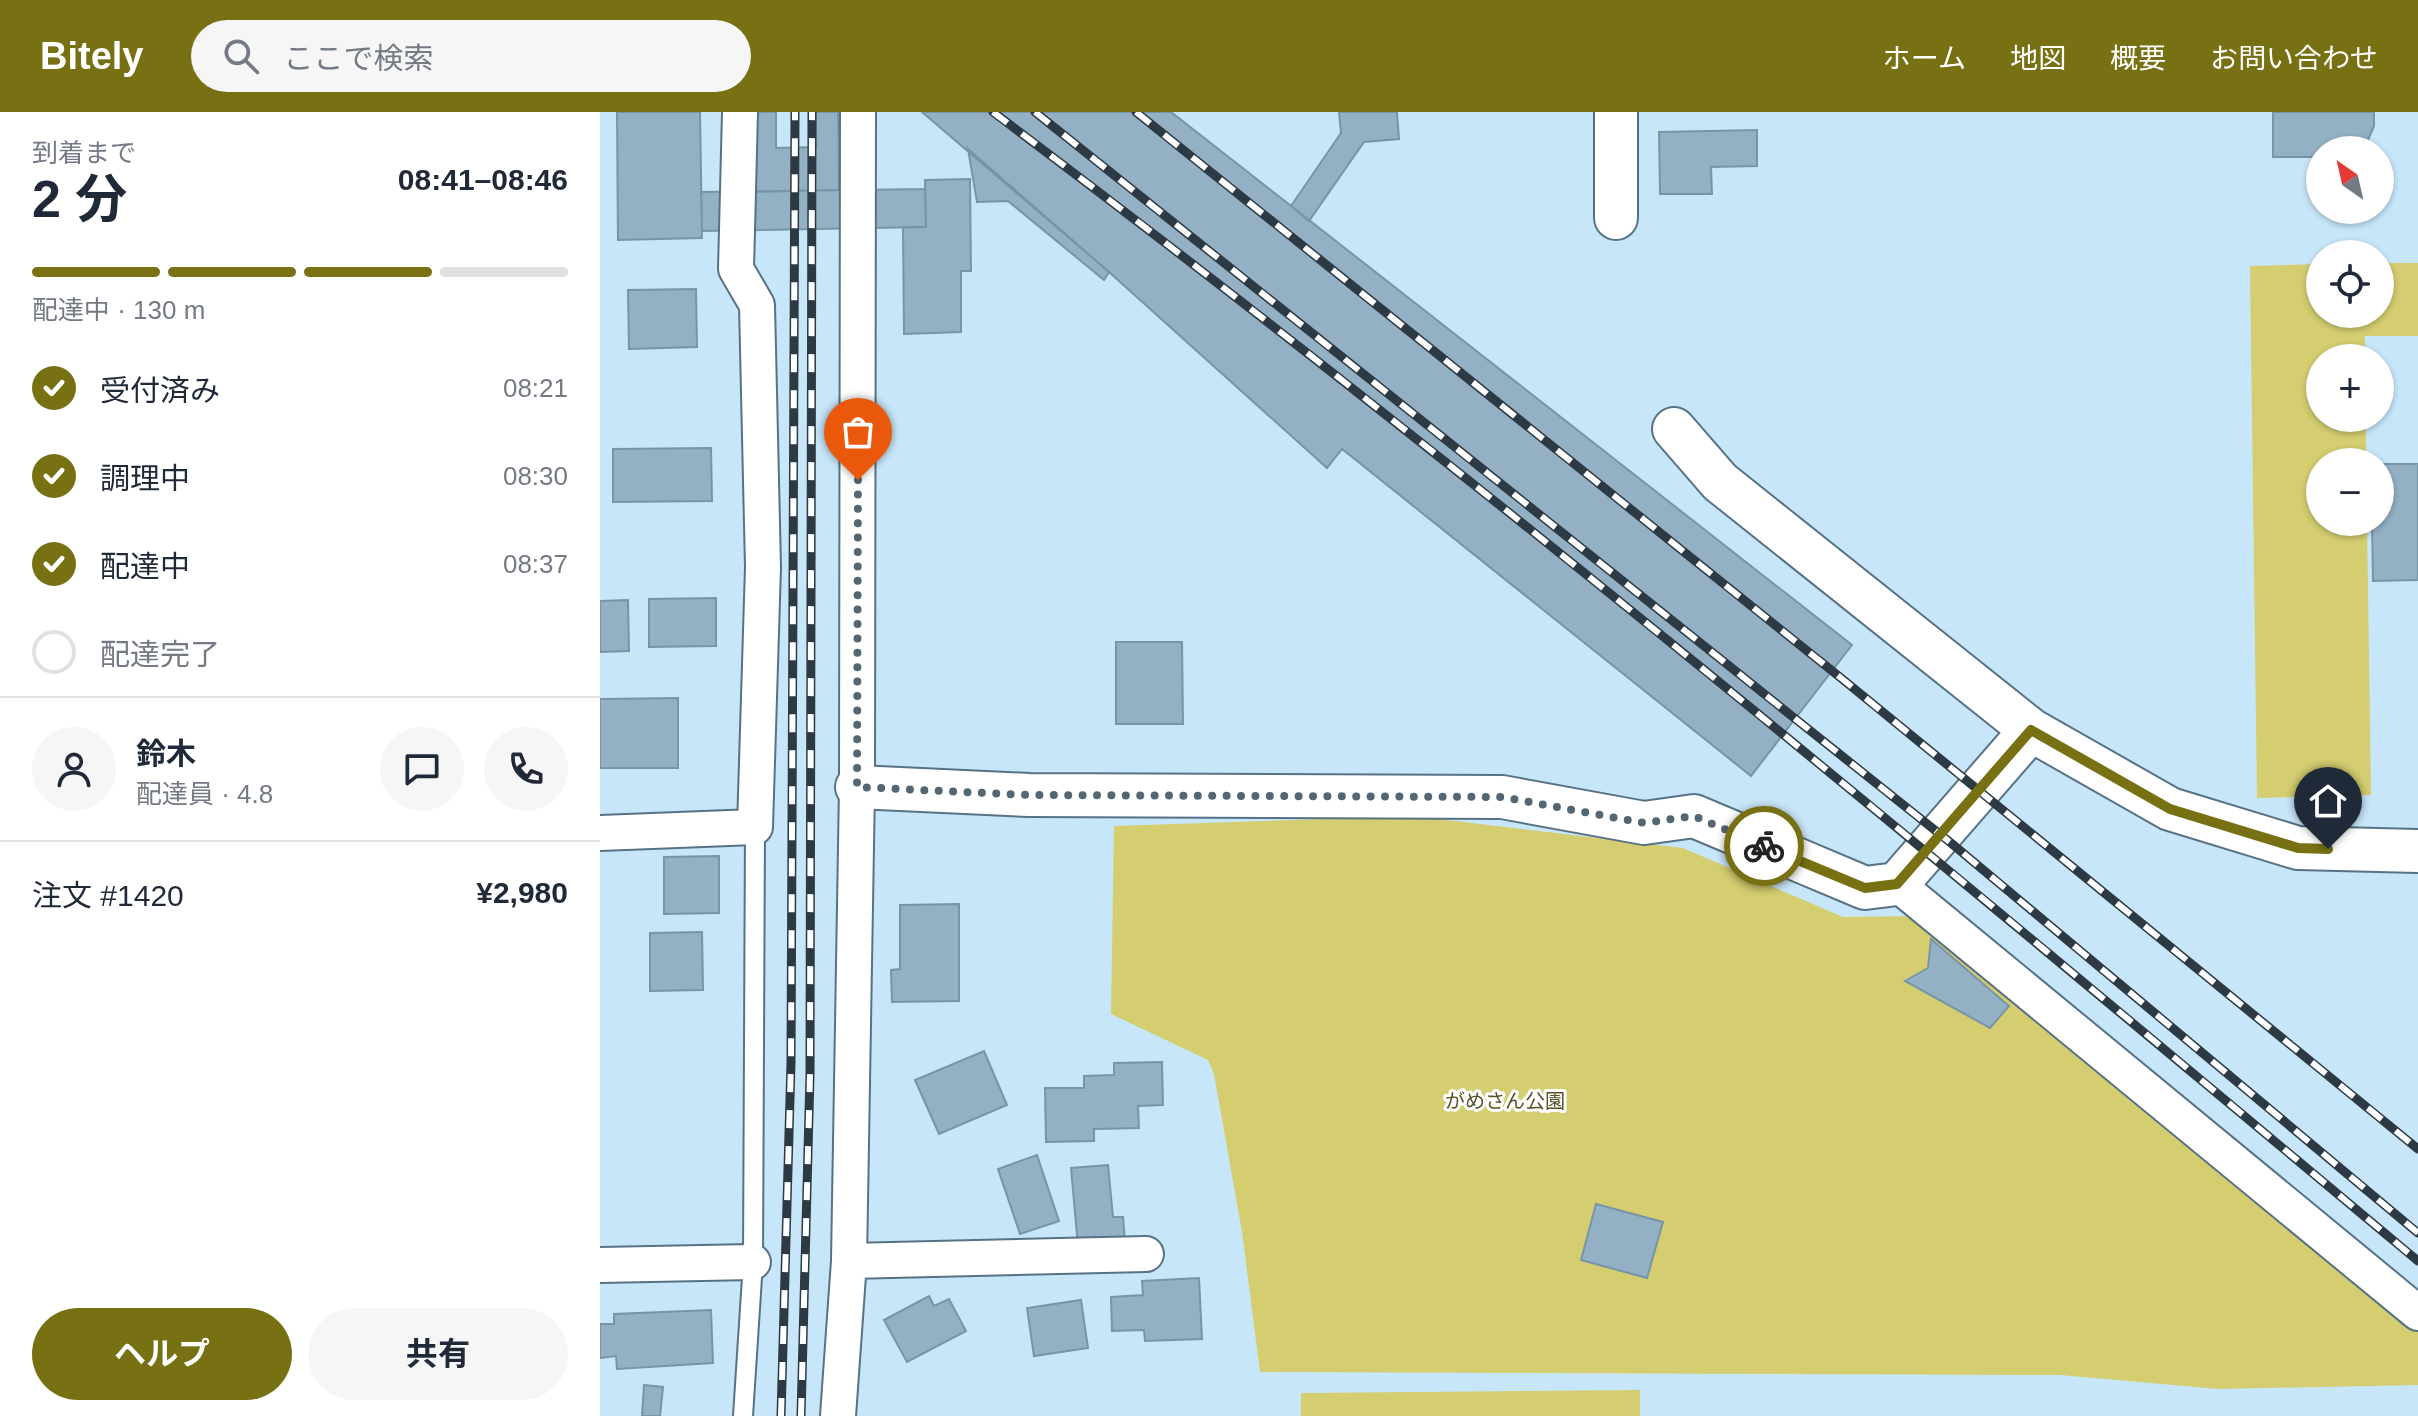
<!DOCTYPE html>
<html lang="ja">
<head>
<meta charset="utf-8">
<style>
  :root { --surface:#fff; --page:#f6f6f7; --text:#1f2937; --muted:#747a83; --line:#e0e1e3; --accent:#787113 }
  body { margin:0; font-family:Helvetica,"Noto Sans JP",sans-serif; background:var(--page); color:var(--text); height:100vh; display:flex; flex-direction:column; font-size:30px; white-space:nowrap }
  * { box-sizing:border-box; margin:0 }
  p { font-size:26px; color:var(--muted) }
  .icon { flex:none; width:44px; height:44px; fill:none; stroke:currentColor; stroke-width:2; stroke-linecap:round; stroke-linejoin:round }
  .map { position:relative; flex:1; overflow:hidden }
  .side { display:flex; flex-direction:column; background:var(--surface); width:600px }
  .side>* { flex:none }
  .needle { width:52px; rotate:326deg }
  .tools { position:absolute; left:1706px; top:24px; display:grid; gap:16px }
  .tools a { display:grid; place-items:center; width:88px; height:88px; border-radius:50%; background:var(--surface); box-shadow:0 2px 6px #0004; font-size:40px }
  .pin { position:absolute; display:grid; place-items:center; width:68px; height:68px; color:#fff; margin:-82px -34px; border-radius:50% 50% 50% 0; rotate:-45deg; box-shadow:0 0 8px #0007 }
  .pin .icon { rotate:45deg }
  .courier { position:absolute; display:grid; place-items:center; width:80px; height:80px; margin:-40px; border:6px solid #787113; border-radius:50%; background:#fff; color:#222; box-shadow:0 2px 10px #0007 }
  .headline em { font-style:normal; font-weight:700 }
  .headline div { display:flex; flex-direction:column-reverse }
  .headline { display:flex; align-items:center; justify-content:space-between; height:136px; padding:0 32px }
  h1 { font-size:52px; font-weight:700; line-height:60px }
  .bar { display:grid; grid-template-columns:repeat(4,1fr); gap:12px 8px; align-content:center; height:96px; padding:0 32px }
  .bar i { height:10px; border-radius:6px; background:var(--line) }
  .bar .on { background:var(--accent) }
  .bar p { grid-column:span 4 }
  .line { display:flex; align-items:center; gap:20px; padding:0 32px; border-top:2px solid var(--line) }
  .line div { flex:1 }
  .round { display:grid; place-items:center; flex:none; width:84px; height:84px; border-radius:42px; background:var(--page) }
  ol { padding:0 32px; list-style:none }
  li { display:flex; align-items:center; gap:24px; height:88px }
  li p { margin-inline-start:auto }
  li .icon { padding:8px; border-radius:50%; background:var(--accent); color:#fff; stroke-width:4 }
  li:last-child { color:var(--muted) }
  li i { width:44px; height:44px; border:4px solid var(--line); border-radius:50% }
  .primary-button { display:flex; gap:16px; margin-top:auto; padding:16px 32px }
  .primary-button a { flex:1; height:92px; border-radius:48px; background:var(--accent); color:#fff; font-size:32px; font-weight:700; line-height:92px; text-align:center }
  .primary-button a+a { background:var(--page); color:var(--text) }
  header { display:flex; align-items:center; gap:48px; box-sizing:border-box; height:112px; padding:0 40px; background:var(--accent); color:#fff }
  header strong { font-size:38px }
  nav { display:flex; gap:44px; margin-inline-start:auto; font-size:28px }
  .search { width:560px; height:72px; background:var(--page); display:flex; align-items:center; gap:20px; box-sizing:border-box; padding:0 28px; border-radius:44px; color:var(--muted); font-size:30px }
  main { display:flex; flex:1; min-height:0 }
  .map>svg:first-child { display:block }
  .green { fill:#d4ce70 }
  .building { fill:#94b0c4; stroke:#7894a7; stroke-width:2 }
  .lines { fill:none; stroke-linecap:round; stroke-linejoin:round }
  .service-casing { stroke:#577284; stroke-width:22 }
  .minor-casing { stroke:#577284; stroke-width:38 }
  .tertiary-casing { stroke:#577284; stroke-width:46 }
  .service { stroke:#fff; stroke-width:18 }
  .minor { stroke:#fff; stroke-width:34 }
  .tertiary { stroke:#fff; stroke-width:42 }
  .rail-casing { stroke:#2d3a43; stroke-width:9 }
  .rail { stroke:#fff; stroke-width:6; stroke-dasharray:18; stroke-linecap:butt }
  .done { stroke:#546672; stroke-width:8; stroke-dasharray:0 14.4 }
  .route { stroke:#787113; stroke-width:10 }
  .labels { text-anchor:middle; stroke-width:6; stroke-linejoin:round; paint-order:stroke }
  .park-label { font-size:20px; fill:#555327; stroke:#fff }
</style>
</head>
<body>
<header>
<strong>Bitely</strong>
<div class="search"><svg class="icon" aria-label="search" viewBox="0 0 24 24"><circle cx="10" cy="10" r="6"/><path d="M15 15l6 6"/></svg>ここで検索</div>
<nav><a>ホーム</a><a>地図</a><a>概要</a><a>お問い合わせ</a></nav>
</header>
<main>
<section class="side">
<div class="headline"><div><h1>2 分</h1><p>到着まで</p></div><em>08:41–08:46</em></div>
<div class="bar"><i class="on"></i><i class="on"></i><i class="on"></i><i></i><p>配達中 · 130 m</p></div>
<ol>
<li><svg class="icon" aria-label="check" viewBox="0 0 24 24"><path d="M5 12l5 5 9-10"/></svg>受付済み<p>08:21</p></li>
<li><svg class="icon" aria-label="check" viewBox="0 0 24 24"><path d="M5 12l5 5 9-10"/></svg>調理中<p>08:30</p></li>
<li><svg class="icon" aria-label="check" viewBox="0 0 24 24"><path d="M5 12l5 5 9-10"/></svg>配達中<p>08:37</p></li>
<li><i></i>配達完了</li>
</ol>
<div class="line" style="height:144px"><a class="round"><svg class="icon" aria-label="person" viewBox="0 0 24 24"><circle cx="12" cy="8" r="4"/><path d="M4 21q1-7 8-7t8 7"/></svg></a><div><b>鈴木</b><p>配達員 · 4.8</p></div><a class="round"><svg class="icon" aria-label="chat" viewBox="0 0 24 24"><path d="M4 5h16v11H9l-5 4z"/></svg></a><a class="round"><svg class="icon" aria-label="phone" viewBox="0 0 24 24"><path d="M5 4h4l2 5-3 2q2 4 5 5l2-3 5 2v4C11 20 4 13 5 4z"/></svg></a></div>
<div class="line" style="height:104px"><div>注文 #1420</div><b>¥2,980</b></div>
<div class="primary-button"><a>ヘルプ</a><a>共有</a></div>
</section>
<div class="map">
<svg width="1818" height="1304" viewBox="0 0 1818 1304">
  <rect width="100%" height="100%" fill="#c8e6fa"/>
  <path class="green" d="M1780,151H1818V224H1765V246H1720V306H1766V350H1720V410H1767L1771,683L1657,686L1650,154L1720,152V202H1780Z
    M813,704L1083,736L1243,805L1316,804L1818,1211V1273L1618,1277L1460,1263L660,1260L642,1120L614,962L608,948L511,902L514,714Z
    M1040,1278V1304H701V1281Z"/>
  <path class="building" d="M17,0H100L102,126L18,128Z
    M152,0H176V36L216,35V0H238L239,78L154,80Z
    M322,0H571L1252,533L1151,664L742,337L727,356L509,160Z
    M739,0H797L799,27L764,30L709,109L691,94L741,21Z
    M1673,0H1774V14L1766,33L1754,38H1720V45H1673Z
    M1157,18V54L1111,55L1112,82H1060L1059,20Z
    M368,37L509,160L504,168L408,89L377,90Z
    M370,67L371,159H361V220L304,222L303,115H326L325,68Z
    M325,77L326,115L102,119L101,80Z
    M96,177L97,235L29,237L28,178Z
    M111,336L112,389L13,390V337Z
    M1780,352H1818V468L1773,469L1772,410H1780Z
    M116,486V534L49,535V487Z
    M28,488L29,539L0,540V489Z
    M516,530H582L583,612H516Z
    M78,586V656H0V587Z
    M119,744V801L64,802V745Z
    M359,792V889L292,890L291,858L300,857V793Z
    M102,820L103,878L50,879V821Z
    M1331,827L1409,894L1390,916L1305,869L1328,856Z
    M384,939L407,993L339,1022L315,968Z
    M562,950L563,993L538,994L539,1016L494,1017V1029L446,1030L445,976H484V964L514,963V951Z
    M437,1043L459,1109L420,1122L398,1057Z
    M508,1053L513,1105H523L525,1129L478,1134L471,1056Z
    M996,1092L1063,1110L1047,1166L981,1148Z
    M599,1166L602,1227L545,1229L544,1218L512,1219L511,1185L543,1183L542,1169Z
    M329,1184L334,1194L349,1187L366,1219L307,1250L284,1208Z
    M481,1188L488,1236L434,1244L427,1196Z
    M111,1198L113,1251L17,1257L16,1244L0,1246V1212H14V1202Z
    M44,1273L63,1275L60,1304H42Z"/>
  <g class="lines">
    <defs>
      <path id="service" d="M143,1304L153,1150L155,715"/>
      <path id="minor" d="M0,721L155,715L163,455L157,193L136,157L140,0
        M1297,772L1818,1201
        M249,1149L546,1142
        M0,1153L153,1150
        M238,1304L249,1149L257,675L258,0"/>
      <path id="tertiary" d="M1016,0V106
        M1074,317L1120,370L1431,618
        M257,675L429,683L902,685L1044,711L1094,704L1265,776L1297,772L1431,618L1570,697L1698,736L1818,739"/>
    </defs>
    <use href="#service" class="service-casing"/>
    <use href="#minor" class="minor-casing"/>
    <use href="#tertiary" class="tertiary-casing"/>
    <use href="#service" class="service"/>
    <use href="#minor" class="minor"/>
    <use href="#tertiary" class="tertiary"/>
    <defs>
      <path id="rail" d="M393,0C881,366 1350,758 1818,1149
        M435,0L1351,731L1818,1121
        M536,0L1241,566L1818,1037
        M181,1304L191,951L195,0
        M201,1304L210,963L212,0"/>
    </defs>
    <use href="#rail" class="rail-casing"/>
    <use href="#rail" class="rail"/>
  </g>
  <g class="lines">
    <path class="done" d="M258,368L257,675L429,683L902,685L1044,711L1094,704L1164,734"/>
    <path class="route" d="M1164,734L1265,776L1297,772L1431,618L1570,697L1698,736L1728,737"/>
  </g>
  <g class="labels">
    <g class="park-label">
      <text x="905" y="996">がめさん公園</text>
    </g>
  </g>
</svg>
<div class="tools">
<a><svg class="needle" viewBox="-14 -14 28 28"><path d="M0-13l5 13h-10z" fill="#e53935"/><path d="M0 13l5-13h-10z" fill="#747a83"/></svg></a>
<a><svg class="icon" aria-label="locate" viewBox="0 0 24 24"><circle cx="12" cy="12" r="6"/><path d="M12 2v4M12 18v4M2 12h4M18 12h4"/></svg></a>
<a>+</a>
<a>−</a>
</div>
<div class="pin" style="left:258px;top:368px;background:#ea580c"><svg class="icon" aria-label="bag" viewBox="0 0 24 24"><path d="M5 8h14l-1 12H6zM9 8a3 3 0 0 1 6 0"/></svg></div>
<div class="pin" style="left:1728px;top:737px;background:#1f2937"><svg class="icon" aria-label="home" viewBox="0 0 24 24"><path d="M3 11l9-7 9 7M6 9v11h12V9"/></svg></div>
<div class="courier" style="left:1164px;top:734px"><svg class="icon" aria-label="bike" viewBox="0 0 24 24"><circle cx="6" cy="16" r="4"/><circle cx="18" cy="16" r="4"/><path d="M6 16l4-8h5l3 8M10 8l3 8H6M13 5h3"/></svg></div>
</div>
</main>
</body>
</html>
